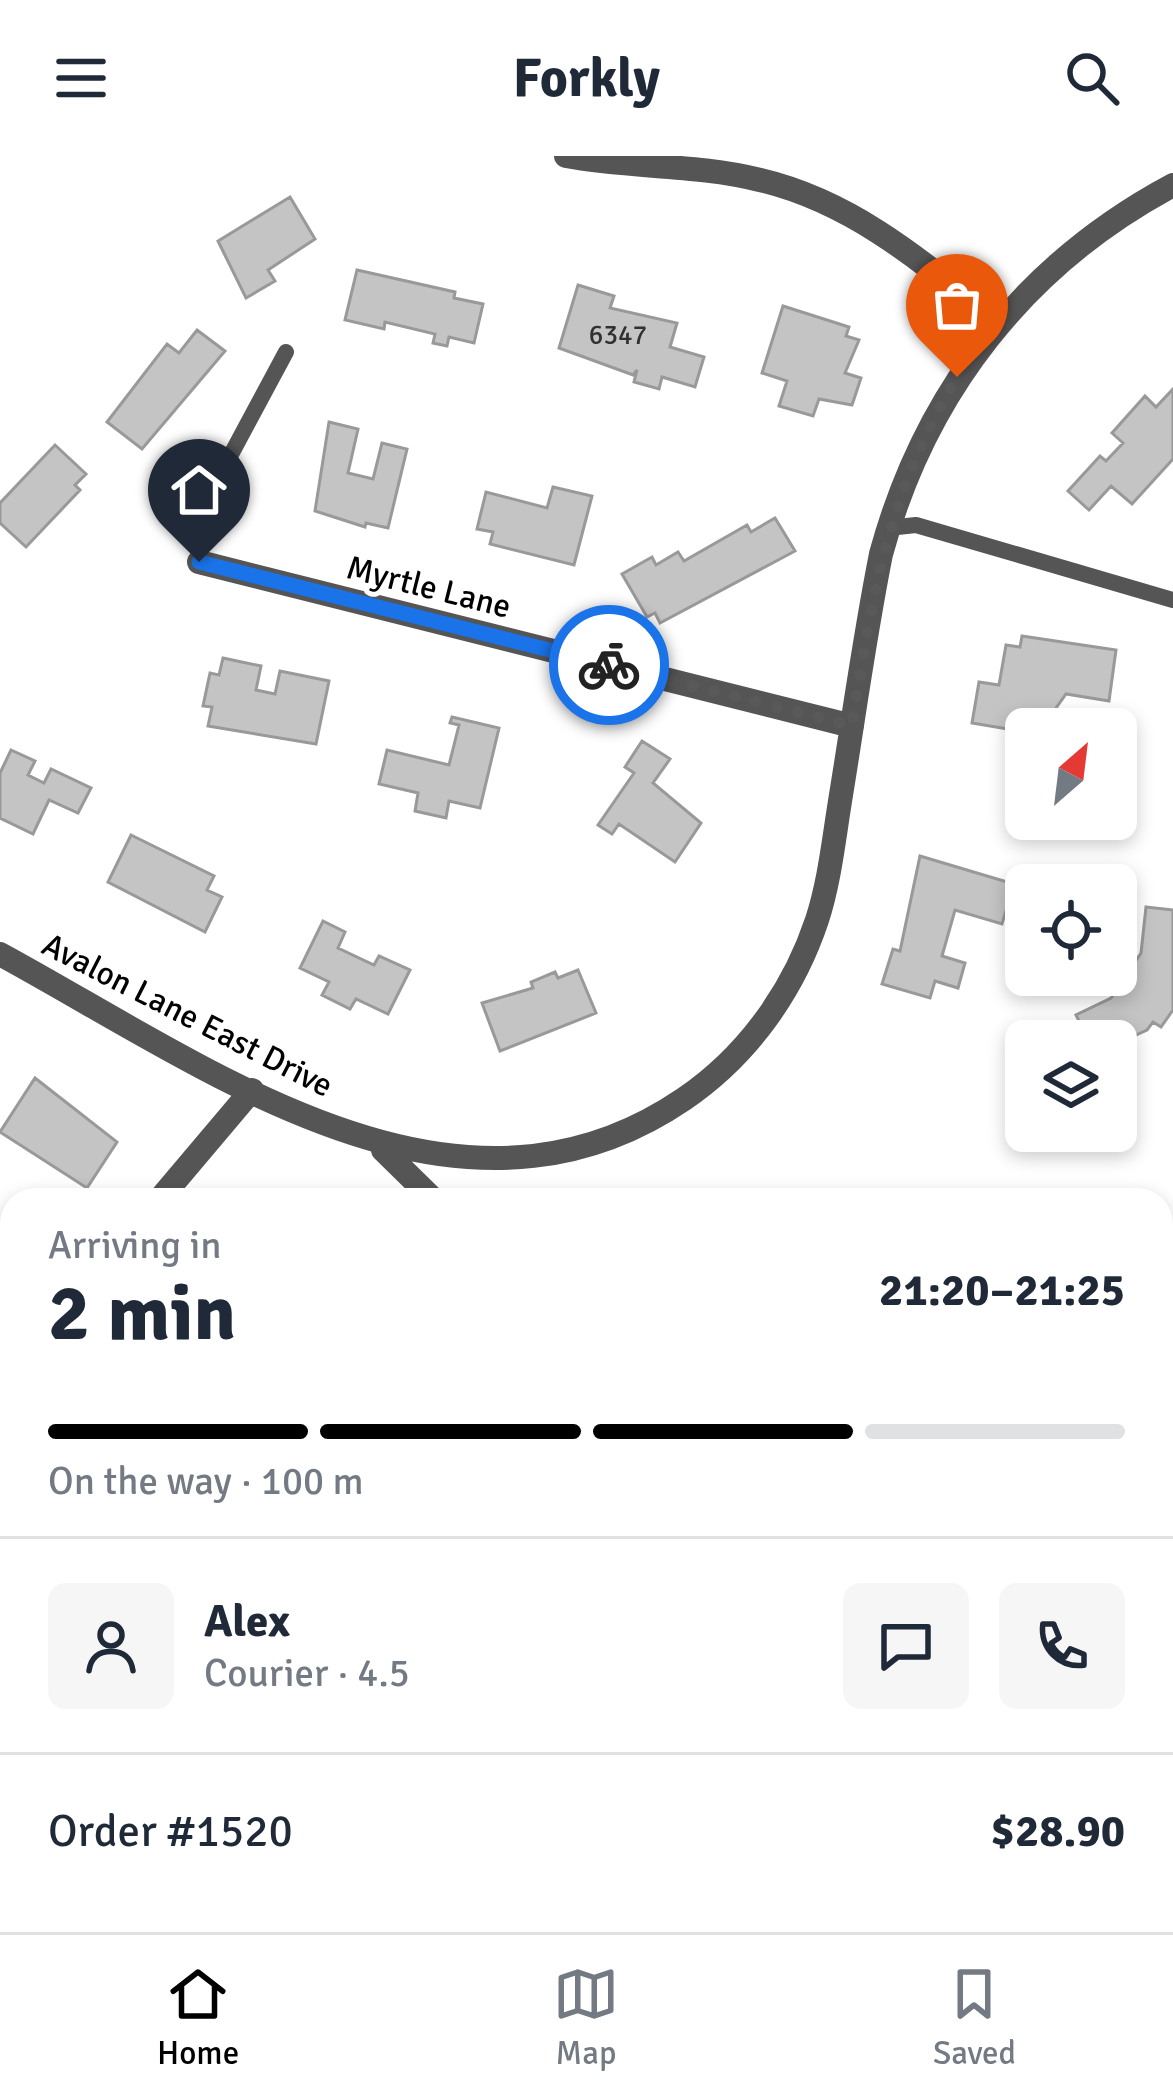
<!DOCTYPE html>
<html lang="en">
<head>
<meta charset="utf-8">
<style>
  :root { --surface:#fff; --page:#f6f6f7; --text:#1f2937; --muted:#747a83; --line:#e0e1e3; --accent:#000 }
  body { margin:0; font-family:Signika,sans-serif; background:var(--page); color:var(--text); height:100vh; display:flex; flex-direction:column; font-size:45px; white-space:nowrap }
  * { box-sizing:border-box; margin:0 }
  p { font-size:39px; color:var(--muted) }
  .icon { flex:none; width:66px; height:66px; fill:none; stroke:currentColor; stroke-width:2; stroke-linecap:round; stroke-linejoin:round }
  .map { position:relative; flex:1; overflow:hidden }
  .drawer { position:absolute; left:0px; top:1032px; width:1173px; height:744px; display:flex; flex-direction:column; background:var(--surface); border-radius:36px 36px 0 0; box-shadow:0 6px 18px #0003 }
  .drawer>* { flex:none }
  .needle { width:78px; rotate:28deg }
  .buttons { position:absolute; left:1005px; top:552px; display:grid; gap:24px }
  .buttons a { display:grid; place-items:center; width:132px; height:132px; border-radius:18px; background:var(--surface); box-shadow:0 6px 18px #0003; font-size:60px }
  .pin { position:absolute; display:grid; place-items:center; width:102px; height:102px; color:#fff; margin:-123px -51px; border-radius:50% 50% 50% 0; rotate:-45deg; box-shadow:0 0 12px #0007 }
  .pin .icon { rotate:45deg }
  .courier { position:absolute; display:grid; place-items:center; width:120px; height:120px; margin:-60px; border:9px solid #1a73e8; border-radius:50%; background:#fff; color:#222; box-shadow:0 3px 15px #0007 }
  .headline em { font-style:normal; font-weight:700 }
  .headline div { display:flex; flex-direction:column-reverse }
  .headline { display:flex; align-items:center; justify-content:space-between; height:204px; padding:0 48px }
  h1 { font-size:78px; font-weight:700; line-height:90px }
  .bar { display:grid; grid-template-columns:repeat(4,1fr); gap:18px 12px; align-content:center; height:144px; padding:0 48px }
  .bar i { height:15px; border-radius:9px; background:var(--line) }
  .bar .selected { background:var(--accent) }
  .bar p { grid-column:span 4 }
  .line { display:flex; align-items:center; gap:30px; padding:0 48px; border-top:3px solid var(--line) }
  .line div { flex:1 }
  .round { display:grid; place-items:center; flex:none; width:126px; height:126px; border-radius:18px; background:var(--page) }
  header { display:flex; justify-content:space-between; align-items:center; height:156px; padding:0 48px; background:var(--surface); font-size:54px; font-weight:700 }
  .menu { display:flex; justify-content:space-around; align-items:center; height:168px; border-top:3px solid var(--line); background:var(--surface); font-size:33px; color:var(--muted) }
  .menu a { display:grid; justify-items:center; gap:6px }
  .menu .selected { color:var(--accent) }
  .map>svg:first-child { display:block }
  .green { fill:#dcdcdc }
  .lines { fill:none; stroke-linecap:round; stroke-linejoin:round }
  .stream { stroke:#a3a3a3; stroke-width:9 }
  .building { fill:#c4c4c4; stroke:#999; stroke-width:3 }
  .service { stroke:#555; stroke-width:16 }
  .minor { stroke:#555; stroke-width:24 }
  .secondary { stroke:#222; stroke-width:24 }
  .done { stroke:#595959; stroke-width:12; stroke-dasharray:0 21.6 }
  .route { stroke:#1a73e8; stroke-width:15 }
  .labels { text-anchor:middle; stroke-width:10; stroke-linejoin:round; paint-order:stroke }
  .number-label { font-size:27px; fill:#313131 }
  .street-label { font-size:33px; fill:#000; stroke:#fff }
</style>
</head>
<body>
<header><svg class="icon" aria-label="menu" viewBox="0 0 24 24"><path d="M4 6h16M4 12h16M4 18h16"/></svg>Forkly<svg class="icon" aria-label="search" viewBox="0 0 24 24"><circle cx="10" cy="10" r="6"/><path d="M15 15l6 6"/></svg></header>
<div class="map">
<svg width="1173" height="1776" viewBox="0 0 1173 1776">
  <rect width="100%" height="100%" fill="#fff"/>
  <path class="green" d="M12,1344V1641L0,1637V1349Z
    M1161,1366L1173,1376V1776H775L514,1772L451,1764H1161Z"/>
  <g class="lines">
    <path class="stream" d="M1161,1185L1173,1144
      M1161,1200L1173,1264
      M1161,1321L1173,1294
      M905,1776L911,1764"/>
  </g>
  <path class="building" d="M290,41L315,83L268,114L275,125L246,142L218,85Z
    M357,114L455,136L454,142L483,148L474,187L449,181L447,190L433,187L435,178L385,166L384,173L345,164Z
    M578,129L614,140L610,152L677,167L670,191L704,201L695,231L662,221L659,233L634,226L637,214L633,219L559,192Z
    M783,150L849,171L846,180L859,184L845,217L861,222L852,249L819,243L813,260L779,250L787,225L762,217Z
    M197,174L225,195L142,293L107,266L167,188L179,197Z
    M1173,233V303L1132,348L1111,330L1089,354L1068,335L1100,300L1106,305L1123,287L1112,277L1145,240L1156,251Z
    M329,266L358,273L348,317L373,323L382,287L407,293L388,372L366,367L365,371L315,355Z
    M55,289L86,318L75,329L80,334L26,391L0,367V347Z
    M553,331L592,340L574,409L490,388L493,376L477,373L486,336L547,352Z
    M775,362L795,395L660,467L655,457L647,461L622,418L652,401L656,409L678,396L684,405L747,369L751,376Z
    M1022,480L1116,494L1109,545L1066,538L1049,562L1036,560L1034,573L1026,576L972,567L979,526L999,529L1006,489L1020,491Z
    M223,502L261,510L256,534L275,538L280,515L329,525L316,588L208,570L212,551L203,550L210,517L219,519Z
    M452,561L499,572L480,652L449,645L446,662L415,655L418,637L379,628L387,594L449,609L459,569L450,567Z
    M642,585L670,603L653,627L701,667L675,706L619,668L612,678L598,669L634,617L625,611Z
    M11,594L35,605L28,619L44,627L51,613L91,632L78,657L49,644L33,678L0,662V617Z
    M131,679L214,720L207,734L222,741L205,776L108,726Z
    M920,700L1014,728L1002,768L955,754L942,800L965,807L958,832L935,825L930,842L882,828L893,793L900,795Z
    M1146,751L1173,754V854L1161,871L1153,866L1147,874L1116,888L1089,885L1076,859L1111,842L1141,797Z
    M323,765L345,776L338,792L374,809L379,800L410,814L388,858L356,843L350,853L322,839L329,826L300,812Z
    M578,814L596,857L500,895L482,847L533,832L531,826L555,816L558,822Z
    M35,922L117,986L87,1032L0,976Z
    M0,1474L12,1486V1533L0,1521Z"/>
  <g class="lines">
    <path class="service" d="M888,372L916,369L1173,444
      M199,406L205,347L286,196"/>
    <path class="minor" d="M566,0C630,12 696,8 760,24C854,46 925,108 998,167
      M199,406L852,570
      M0,798C205,909 455,1099 684,943C747,900 793,836 817,764C830,724 834,681 841,639C854,559 865,478 881,398C925,236 1025,108 1173,29
      M383,994L434,1044
      M159,1044L252,934
      M0,1216L12,1207
      M0,1713L9,1687
      M24,1776L28,1764"/>
    <path class="secondary" d="M0,1683L12,1687
      M236,1764L289,1776"/>
  </g>
  <g class="lines">
    <path class="done" d="M609,509L852,570C872,440 889,336 957,221"/>
    <path class="route" d="M199,406L609,509"/>
  </g>
  <g class="labels">
    <g class="number-label">
      <text x="618" y="188">6347</text>
    </g>
    <g class="street-label">
      <text transform="translate(429 430) rotate(14)" y="12">Myrtle Lane</text>
      <text transform="translate(188 858) rotate(27)" y="12">Avalon Lane East Drive</text>
    </g>
  </g>
</svg>
<div class="buttons">
<a><svg class="needle" viewBox="-14 -14 28 28"><path d="M0-13l5 13h-10z" fill="#e53935"/><path d="M0 13l5-13h-10z" fill="#747a83"/></svg></a>
<a><svg class="icon" aria-label="locate" viewBox="0 0 24 24"><circle cx="12" cy="12" r="6"/><path d="M12 2v4M12 18v4M2 12h4M18 12h4"/></svg></a>
<a><svg class="icon" aria-label="layers" viewBox="0 0 24 24"><path d="M12 4l9 5-9 5-9-5zM3 14l9 5 9-5"/></svg></a>
</div>
<div class="pin" style="left:957px;top:221px;background:#ea580c"><svg class="icon" aria-label="bag" viewBox="0 0 24 24"><path d="M5 8h14l-1 12H6zM9 8a3 3 0 0 1 6 0"/></svg></div>
<div class="pin" style="left:199px;top:406px;background:#1f2937"><svg class="icon" aria-label="home" viewBox="0 0 24 24"><path d="M3 11l9-7 9 7M6 9v11h12V9"/></svg></div>
<div class="courier" style="left:609px;top:509px"><svg class="icon" aria-label="bike" viewBox="0 0 24 24"><circle cx="6" cy="16" r="4"/><circle cx="18" cy="16" r="4"/><path d="M6 16l4-8h5l3 8M10 8l3 8H6M13 5h3"/></svg></div>
<section class="drawer">
<div class="headline"><div><h1>2 min</h1><p>Arriving in</p></div><em>21:20–21:25</em></div>
<div class="bar"><i class="selected"></i><i class="selected"></i><i class="selected"></i><i></i><p>On the way · 100 m</p></div>
<div class="line" style="height:216px"><a class="round"><svg class="icon" aria-label="person" viewBox="0 0 24 24"><circle cx="12" cy="8" r="4"/><path d="M4 21q1-7 8-7t8 7"/></svg></a><div><b>Alex</b><p>Courier · 4.5</p></div><a class="round"><svg class="icon" aria-label="chat" viewBox="0 0 24 24"><path d="M4 5h16v11H9l-5 4z"/></svg></a><a class="round"><svg class="icon" aria-label="phone" viewBox="0 0 24 24"><path d="M5 4h4l2 5-3 2q2 4 5 5l2-3 5 2v4C11 20 4 13 5 4z"/></svg></a></div>
<div class="line" style="height:156px"><div>Order #1520</div><b>$28.90</b></div>
</section>
</div>
<nav class="menu">
<a class="selected"><svg class="icon" aria-label="home" viewBox="0 0 24 24"><path d="M3 11l9-7 9 7M6 9v11h12V9"/></svg>Home</a>
<a><svg class="icon" aria-label="map" viewBox="0 0 24 24"><path d="M3 6l6-2 6 2 6-2v14l-6 2-6-2-6 2zM9 4v14M15 6v14"/></svg>Map</a>
<a><svg class="icon" aria-label="saved" viewBox="0 0 24 24"><path d="M7 4h10v16l-5-4-5 4z"/></svg>Saved</a>
</nav>
</body>
</html>
